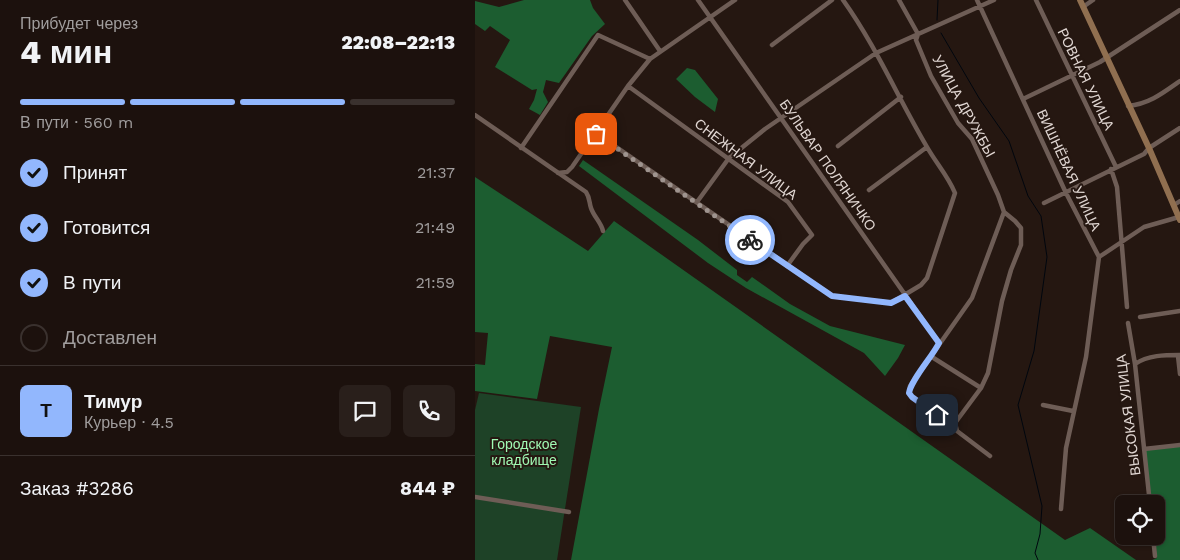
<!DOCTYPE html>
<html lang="ru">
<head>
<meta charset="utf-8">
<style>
  :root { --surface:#1c110d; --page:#291f1b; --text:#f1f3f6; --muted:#a09d9d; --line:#3a312e; --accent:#92b7fd }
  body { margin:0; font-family:"Work Sans",sans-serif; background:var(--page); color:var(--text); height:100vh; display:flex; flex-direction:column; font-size:19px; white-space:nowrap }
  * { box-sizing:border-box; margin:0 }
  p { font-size:16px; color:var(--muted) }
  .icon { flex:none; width:28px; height:28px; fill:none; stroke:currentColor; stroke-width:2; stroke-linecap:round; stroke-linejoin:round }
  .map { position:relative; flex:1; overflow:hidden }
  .details { display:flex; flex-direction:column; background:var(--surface); width:475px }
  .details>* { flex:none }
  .tools { position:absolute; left:640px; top:495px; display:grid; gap:10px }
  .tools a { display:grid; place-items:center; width:50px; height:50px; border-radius:8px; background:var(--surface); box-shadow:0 1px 4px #0004,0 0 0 1px var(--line); font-size:25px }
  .pin { position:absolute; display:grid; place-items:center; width:42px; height:42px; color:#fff; margin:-21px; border-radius:10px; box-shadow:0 2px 8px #0006 }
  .courier { position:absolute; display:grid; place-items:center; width:50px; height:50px; margin:-25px; border:4px solid #92b7fd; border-radius:50%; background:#fff; color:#222; box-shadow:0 1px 6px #0007 }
  .summary em { font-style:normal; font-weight:800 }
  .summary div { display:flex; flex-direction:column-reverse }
  .summary { display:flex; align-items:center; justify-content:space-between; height:85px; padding:0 20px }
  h1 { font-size:32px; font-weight:800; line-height:38px }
  .bar { display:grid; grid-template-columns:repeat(4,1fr); gap:8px 5px; align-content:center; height:60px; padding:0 20px }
  .bar i { height:6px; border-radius:4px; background:var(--line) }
  .bar .current { background:var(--accent) }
  .bar p { grid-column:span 4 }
  .line { display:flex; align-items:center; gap:12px; padding:0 20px; border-top:1px solid var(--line) }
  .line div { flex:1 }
  .round { display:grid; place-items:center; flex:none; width:52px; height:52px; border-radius:8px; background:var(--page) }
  ol { padding:0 20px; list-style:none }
  li { display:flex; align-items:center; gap:15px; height:55px }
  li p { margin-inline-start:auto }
  li .icon { padding:5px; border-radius:50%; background:var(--accent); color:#111; stroke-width:4 }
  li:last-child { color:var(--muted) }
  li i { width:28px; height:28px; border:2px solid var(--line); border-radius:50% }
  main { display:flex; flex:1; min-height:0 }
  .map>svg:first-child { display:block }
  .green { fill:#1e4227 }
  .forest { fill:#1c5d30 }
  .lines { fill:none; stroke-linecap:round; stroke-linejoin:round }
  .stream { stroke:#00060e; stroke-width:1 }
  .minor { stroke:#6e5d56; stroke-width:4.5 }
  .secondary { stroke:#906f50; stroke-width:6 }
  .done { stroke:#9f948f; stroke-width:5; stroke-dasharray:0 9 }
  .route { stroke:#92b7fd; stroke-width:6 }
  .labels { text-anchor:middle; stroke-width:4; stroke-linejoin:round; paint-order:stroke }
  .street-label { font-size:14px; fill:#e1d7d3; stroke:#251711 }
  .park-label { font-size:14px; fill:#a0f9b3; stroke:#251711 }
</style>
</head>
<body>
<main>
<section class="details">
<div class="summary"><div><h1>4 мин</h1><p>Прибудет через</p></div><em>22:08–22:13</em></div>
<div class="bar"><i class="current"></i><i class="current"></i><i class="current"></i><i></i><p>В пути · 560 m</p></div>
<ol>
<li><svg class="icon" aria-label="check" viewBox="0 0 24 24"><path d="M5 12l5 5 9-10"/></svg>Принят<p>21:37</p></li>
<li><svg class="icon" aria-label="check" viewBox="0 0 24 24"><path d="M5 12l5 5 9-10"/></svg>Готовится<p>21:49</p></li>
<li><svg class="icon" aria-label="check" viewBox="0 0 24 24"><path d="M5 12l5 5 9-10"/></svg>В пути<p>21:59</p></li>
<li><i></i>Доставлен</li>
</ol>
<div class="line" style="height:90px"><b class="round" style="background:var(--accent);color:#111">Т</b><div><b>Тимур</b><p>Курьер · 4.5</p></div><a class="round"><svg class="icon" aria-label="chat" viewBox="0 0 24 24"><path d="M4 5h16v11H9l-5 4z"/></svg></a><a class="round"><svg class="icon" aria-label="phone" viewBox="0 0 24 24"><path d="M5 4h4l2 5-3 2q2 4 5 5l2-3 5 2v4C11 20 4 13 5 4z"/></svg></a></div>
<div class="line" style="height:65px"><div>Заказ #3286</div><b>844 ₽</b></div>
</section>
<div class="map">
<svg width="705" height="560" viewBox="0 0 705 560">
  <rect width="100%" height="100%" fill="#251711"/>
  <path class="green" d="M4,393L106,407L82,560H0V410Z"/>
  <path class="forest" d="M49,0H115L118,8L130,24L117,36L84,83L71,80L68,92L73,102L65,115L54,109L59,100L62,89L57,90L20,67L35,40L15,26L10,31L0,24V1L24,7Z
    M212,68L220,70L243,99L240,112L220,97L201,79Z
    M108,160L223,240L262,270V275L272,282L277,277L315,304L355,326L430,345L423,358L410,376L389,353L271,288L233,263L104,166Z
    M0,177L113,251L139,221L590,540L615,528L661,560H96L124,409L137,347L75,336L62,399L0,391V364L10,365L13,333L0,332Z
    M705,446V560H677L682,558L680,536H681V504H676L670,450Z"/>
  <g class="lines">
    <path class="stream" d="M462,20L463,0
      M466,33L504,98L534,141L553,196L566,216L572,257L559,351L543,405L567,506L565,534L560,553L563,560"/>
    <path class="minor" d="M150,0L185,51
      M223,0L464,343
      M424,0L443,34L441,40L456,76L483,123L497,139L523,195L529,212L497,298L435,386L434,393L437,397L473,423
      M502,0L591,193L624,257L611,357L591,448L586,509
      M561,0L641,167
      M608,7L618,0
      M297,45L357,0
      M153,86L313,202L337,235L328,244L312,266
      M548,99L625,62L705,10
      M653,106C674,104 688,93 705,81
      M0,115L111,192C115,198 114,202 116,208C119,217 126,222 128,231
      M121,133L357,296L416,303L446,285L452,278L480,193C473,176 461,163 452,147C423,98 401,46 368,0
      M363,146L426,97
      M46,148L123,35L175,59
      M636,169L642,187L652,307
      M83,173L92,172L97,167L153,86L175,59L260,0
      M394,190L452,147
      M222,202L254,158L290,129L401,53L519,0
      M569,203L669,154L674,148L705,128
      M699,205L705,201
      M624,257L669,227L704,217
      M665,317L705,311
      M653,323L660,364L675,504
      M703,356L705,374
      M457,357L506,388
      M660,364C673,355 690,355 705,355
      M568,405L598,411
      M669,449L705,445
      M515,456L482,431L480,423L506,388L513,373L527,301L536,270L546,245V228L540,221L529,212
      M0,497L94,512
      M678,536L680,556"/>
    <path class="secondary" d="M605,0L674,148L705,220"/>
  </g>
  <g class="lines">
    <path class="done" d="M121,134L275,240"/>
    <path class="route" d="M275,240L357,296L416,303L430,296L464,343C457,357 436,380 434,393L437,397L462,415"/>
  </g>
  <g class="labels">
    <g class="street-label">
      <text transform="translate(611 79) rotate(64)" y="5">РОВНАЯ УЛИЦА</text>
      <text transform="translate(489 106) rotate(61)" y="5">УЛИЦА ДРУЖБЫ</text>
      <text transform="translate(271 159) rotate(37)" y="5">СНЕЖНАЯ УЛИЦА</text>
      <text transform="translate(353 165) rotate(55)" y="5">БУЛЬВАР ПОЛЯНИЧКО</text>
      <text transform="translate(594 170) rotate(65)" y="5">ВИШНЁВАЯ УЛИЦА</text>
      <text transform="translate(653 415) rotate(-97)" y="5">ВЫСОКАЯ УЛИЦА</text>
    </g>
    <g class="park-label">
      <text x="49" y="449">Городское<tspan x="49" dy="16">кладбище</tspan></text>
    </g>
  </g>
</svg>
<div class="tools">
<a><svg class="icon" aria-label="locate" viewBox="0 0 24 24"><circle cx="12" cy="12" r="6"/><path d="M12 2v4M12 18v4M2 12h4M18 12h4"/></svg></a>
</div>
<div class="pin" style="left:121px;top:134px;background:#ea580c"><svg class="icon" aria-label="bag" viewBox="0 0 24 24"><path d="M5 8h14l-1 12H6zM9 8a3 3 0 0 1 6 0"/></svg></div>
<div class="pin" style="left:462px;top:415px;background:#1f2937"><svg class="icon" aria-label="home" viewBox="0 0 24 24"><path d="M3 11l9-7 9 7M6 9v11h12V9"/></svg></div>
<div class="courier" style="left:275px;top:240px"><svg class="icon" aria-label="bike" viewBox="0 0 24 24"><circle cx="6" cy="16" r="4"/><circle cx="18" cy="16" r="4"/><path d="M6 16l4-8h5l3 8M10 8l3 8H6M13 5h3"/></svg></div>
</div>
</main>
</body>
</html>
